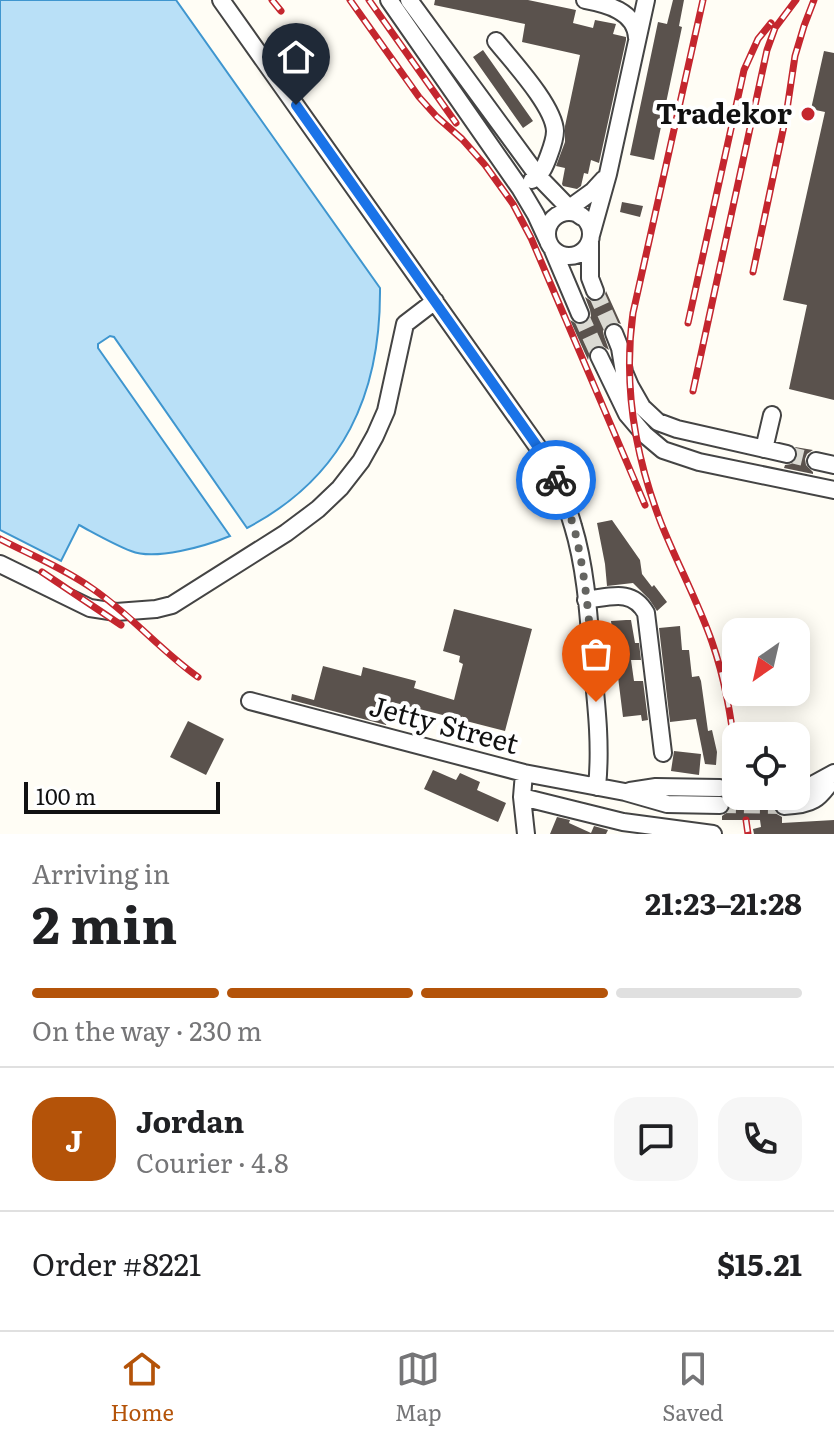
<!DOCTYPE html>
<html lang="en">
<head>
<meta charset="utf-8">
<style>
  :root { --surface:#fff; --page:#f6f6f6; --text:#202124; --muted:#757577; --line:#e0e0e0; --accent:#b45309 }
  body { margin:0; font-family:Literata,serif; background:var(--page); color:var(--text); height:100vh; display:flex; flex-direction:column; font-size:30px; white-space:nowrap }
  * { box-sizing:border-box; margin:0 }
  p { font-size:26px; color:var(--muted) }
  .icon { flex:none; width:44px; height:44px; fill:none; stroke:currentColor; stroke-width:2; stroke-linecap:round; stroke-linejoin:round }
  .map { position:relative; height:834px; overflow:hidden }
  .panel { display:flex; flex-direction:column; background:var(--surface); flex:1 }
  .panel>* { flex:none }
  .needle { width:52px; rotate:214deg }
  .buttons { position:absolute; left:722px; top:618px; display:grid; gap:16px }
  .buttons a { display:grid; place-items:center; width:88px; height:88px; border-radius:16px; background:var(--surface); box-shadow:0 4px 20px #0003; font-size:40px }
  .scale { position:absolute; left:24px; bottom:20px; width:196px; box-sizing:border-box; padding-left:8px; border:4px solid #111; border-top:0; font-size:22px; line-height:28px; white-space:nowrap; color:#111; -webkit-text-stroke:6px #fff; paint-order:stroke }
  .pin { position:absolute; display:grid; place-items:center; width:68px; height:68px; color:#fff; margin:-82px -34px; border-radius:50% 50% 50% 0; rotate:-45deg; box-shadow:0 0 8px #0007 }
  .pin .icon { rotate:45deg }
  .courier { position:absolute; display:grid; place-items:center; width:80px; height:80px; margin:-40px; border:6px solid #1a73e8; border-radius:50%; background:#fff; color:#222; box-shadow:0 2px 10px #0007 }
  .headline em { font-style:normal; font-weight:700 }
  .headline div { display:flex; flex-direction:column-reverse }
  .headline { display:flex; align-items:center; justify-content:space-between; height:136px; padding:0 32px }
  h1 { font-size:52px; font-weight:700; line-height:60px }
  .bar { display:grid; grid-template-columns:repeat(4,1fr); gap:12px 8px; align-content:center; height:96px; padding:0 32px }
  .bar i { height:10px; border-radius:6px; background:var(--line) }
  .bar .selected { background:var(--accent) }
  .bar p { grid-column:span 4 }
  .line { display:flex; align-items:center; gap:20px; padding:0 32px; border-top:2px solid var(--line) }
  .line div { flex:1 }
  .round { display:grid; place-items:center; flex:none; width:84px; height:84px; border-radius:24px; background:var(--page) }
  .dock { display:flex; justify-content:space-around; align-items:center; height:112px; border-top:2px solid var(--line); background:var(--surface); font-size:22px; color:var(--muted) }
  .dock a { display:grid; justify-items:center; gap:4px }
  .dock .selected { color:var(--accent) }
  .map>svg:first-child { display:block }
  .water { fill:#b9e0f7; stroke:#3f96cf; stroke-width:2 }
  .building { fill:#5a524d }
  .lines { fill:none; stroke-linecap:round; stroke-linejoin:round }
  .minor-tunnel { stroke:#dbdad3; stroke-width:16; stroke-dasharray:16 8; stroke-linecap:butt }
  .minor-casing { stroke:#444; stroke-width:20 }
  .minor { stroke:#fff; stroke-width:16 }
  .rail-casing { stroke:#c4262e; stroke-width:7 }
  .rail { stroke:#fff; stroke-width:4; stroke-dasharray:12; stroke-linecap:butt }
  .done { stroke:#646461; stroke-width:8; stroke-dasharray:0 14.4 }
  .route { stroke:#1a73e8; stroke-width:10 }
  .poi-dot { fill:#c4262e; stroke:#fff; stroke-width:3 }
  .labels { text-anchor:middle; stroke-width:8; stroke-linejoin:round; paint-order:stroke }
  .poi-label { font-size:28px; font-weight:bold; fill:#111; stroke:#fff; text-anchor:end }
  .street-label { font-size:28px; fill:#111; stroke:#fff }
</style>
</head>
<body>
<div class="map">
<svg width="834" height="834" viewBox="0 0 834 834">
  <rect width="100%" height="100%" fill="#fffdf5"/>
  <path class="water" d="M0,0H176L380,288C381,394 344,477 247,528L114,337L110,336L98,344V348L230,536C206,546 155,561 131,551C113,544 96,534 79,525L61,561L0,530Z"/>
  <path class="building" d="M435,0H528L576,10L573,23L593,28L595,20L616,24L613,34L626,37V40L599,163L591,160L588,174L584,173L581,186L577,189L563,186L562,184L565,168L556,166L565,142V126L580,55L522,42L525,24L434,5Z
    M673,0H684L679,26L682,27L654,160L630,155L658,22L667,24Z
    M483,50L533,121L523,128L473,57Z
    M824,51L834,53V400L789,389L807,305L783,300L825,112L811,109Z
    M622,202L643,206L640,217L620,212Z
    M606,291L621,324L615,322L606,326L603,331L604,336L609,350L601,345L595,346L590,351L588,360L570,320L579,325L588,321L591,316L590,310L585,297L593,302L598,301L604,297Z
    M795,447L813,450L807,454L805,459L806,465L813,472V474L784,468L785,465L791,464L797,457L798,452Z
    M612,520L640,560L642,574L652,587L654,585L667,602L657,611L649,599L633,583L607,586L605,564L597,523Z
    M454,609L532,629L505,731L392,702L386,725L291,700L292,694L314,700L323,666L361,676L363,667L416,681L414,688L454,700L463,664L459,662L460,656L443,651Z
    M626,620H631L635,643H639L641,660H631L634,681H643L648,720L642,721L641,715L623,717L611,621Z
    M680,626L682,650H689L692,677L699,676L701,681L708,731L712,730L717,752L716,765L705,764L696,719L670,722L659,628Z
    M188,721L224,739L206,775L170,757Z
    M674,751L701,754L699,775L671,771Z
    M433,770L456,780L460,773L480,782L477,790L506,803L498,822L424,789Z
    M722,775H736V796H780L775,800L773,807L775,813L782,817V823L834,820V834H754L753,829L761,827L760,820H722V816L729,811L731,806L727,796L731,787L729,782L722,777Z
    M557,817L570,820L569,823L591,833L594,826L608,830L606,834H550Z"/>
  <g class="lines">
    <path class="minor-tunnel" d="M595,291L614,333
      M580,314L599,356
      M787,454L816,461
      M720,788H736
      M720,805L784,806"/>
    <defs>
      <path id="minor" d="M221,0L542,453C554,476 566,501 573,526C587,572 589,623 593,671C597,710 601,748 597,787
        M389,0L520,188L536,215L548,241
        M409,0L538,176L569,208L582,217
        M585,0C606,4 636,11 637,38
        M496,41C512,61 554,106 555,131C555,139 552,147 549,155C545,166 542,174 532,180
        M564,212L593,191L604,179
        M547 234a22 22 0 1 1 44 0a22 22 0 1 1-44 0Z
        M591,235L608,174L646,0
        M590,242V278L595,291
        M552,248L580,314
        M614,333L620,348L624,372L630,386L642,407L658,422L677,429L787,454
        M599,356L627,414L644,434L663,450L699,462L834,490
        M764,449L772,415
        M816,461L834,465
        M0,564L90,608L116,612L156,609L172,605L286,533L318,509L340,488L361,461L375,436L386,411L405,324L435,301
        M586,600C610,597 632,588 646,613L663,753
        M250,701L524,773L625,792L667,804L720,805
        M524,773L522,797L526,834
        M796,788L812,785L834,773
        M630,791L656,787L720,788
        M522,797L623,822L713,834
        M784,806C812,805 819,800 834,777"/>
    </defs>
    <use href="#minor" class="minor-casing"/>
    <use href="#minor" class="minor"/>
    <defs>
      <path id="rail" d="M272,0L281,11
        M350,0L419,97L437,117L462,139L485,165L513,204L531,238L645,505
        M369,0L456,123
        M703,0L633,313C623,385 635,456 661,523C677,563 698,602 712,642C725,679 731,717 736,756
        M753,272L786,116L795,56L804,26L814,0
        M688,323L744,70L758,39L771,23
        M693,391L767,50L775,28L796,0
        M0,539C31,555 65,569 93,589C131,615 161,651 198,677
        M42,572L121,625
        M746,820L748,834"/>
    </defs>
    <use href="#rail" class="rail-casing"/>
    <use href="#rail" class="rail"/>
  </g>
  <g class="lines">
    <path class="done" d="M556,480C565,501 574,523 578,545C589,597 591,650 596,702"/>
    <path class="route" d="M296,105L542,453L556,480"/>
  </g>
  <circle class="poi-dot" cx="808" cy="114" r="8"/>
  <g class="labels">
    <g class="poi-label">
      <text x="792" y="124">Tradekor</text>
    </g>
    <g class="street-label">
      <text transform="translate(444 725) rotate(15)" y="10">Jetty Street</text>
    </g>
  </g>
</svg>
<div class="buttons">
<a><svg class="needle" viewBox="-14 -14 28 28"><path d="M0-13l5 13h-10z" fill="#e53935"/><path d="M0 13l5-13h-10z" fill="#757577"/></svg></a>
<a><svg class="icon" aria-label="locate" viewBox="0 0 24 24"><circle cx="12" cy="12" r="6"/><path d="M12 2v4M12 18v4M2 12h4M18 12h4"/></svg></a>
</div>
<div class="scale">100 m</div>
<div class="pin" style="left:596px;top:702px;background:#ea580c"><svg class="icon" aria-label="bag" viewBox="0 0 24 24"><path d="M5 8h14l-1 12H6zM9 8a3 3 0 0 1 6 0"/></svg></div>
<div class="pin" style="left:296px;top:105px;background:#1f2937"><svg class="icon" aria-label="home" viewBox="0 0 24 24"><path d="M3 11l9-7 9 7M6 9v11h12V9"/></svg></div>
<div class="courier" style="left:556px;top:480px"><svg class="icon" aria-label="bike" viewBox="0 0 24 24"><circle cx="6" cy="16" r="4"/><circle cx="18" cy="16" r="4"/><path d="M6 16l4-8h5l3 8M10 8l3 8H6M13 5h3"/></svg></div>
</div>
<section class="panel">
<div class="headline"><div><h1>2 min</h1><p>Arriving in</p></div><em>21:23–21:28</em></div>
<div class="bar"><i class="selected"></i><i class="selected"></i><i class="selected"></i><i></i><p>On the way · 230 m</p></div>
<div class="line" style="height:144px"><b class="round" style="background:var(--accent);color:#fff">J</b><div><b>Jordan</b><p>Courier · 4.8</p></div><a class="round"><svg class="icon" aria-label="chat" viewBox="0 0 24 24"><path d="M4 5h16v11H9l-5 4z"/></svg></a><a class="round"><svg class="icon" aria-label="phone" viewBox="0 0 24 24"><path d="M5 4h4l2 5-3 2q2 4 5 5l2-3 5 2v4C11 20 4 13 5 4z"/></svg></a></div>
<div class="line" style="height:104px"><div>Order #8221</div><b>$15.21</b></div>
</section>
<nav class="dock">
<a class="selected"><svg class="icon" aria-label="home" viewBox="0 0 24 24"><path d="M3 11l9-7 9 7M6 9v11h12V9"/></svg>Home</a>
<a><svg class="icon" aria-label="map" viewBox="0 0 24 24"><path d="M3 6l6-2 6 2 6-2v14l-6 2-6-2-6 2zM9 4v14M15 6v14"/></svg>Map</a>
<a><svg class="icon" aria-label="saved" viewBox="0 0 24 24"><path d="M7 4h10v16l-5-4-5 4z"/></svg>Saved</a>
</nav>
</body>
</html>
